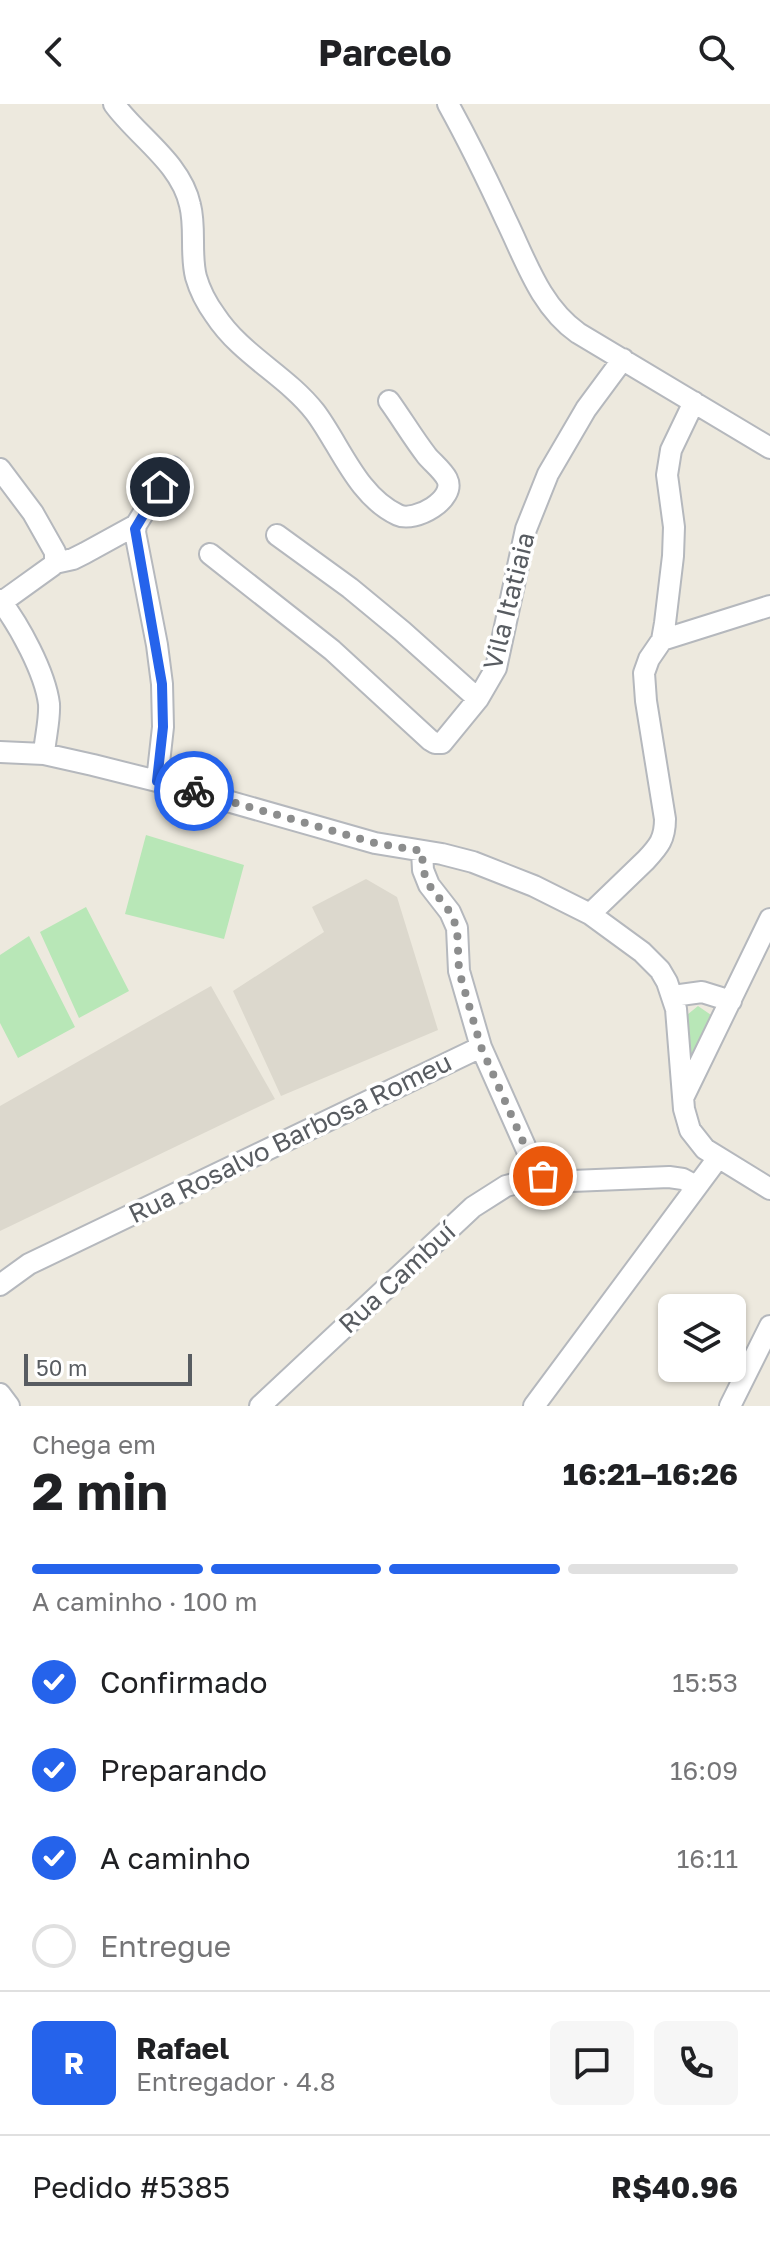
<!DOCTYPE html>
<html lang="pt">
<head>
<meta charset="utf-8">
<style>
  :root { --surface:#fff; --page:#f6f6f6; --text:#202124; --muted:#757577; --line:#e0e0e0; --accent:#2563eb }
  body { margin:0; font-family:"Golos Text",sans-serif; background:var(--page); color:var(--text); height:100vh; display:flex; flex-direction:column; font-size:30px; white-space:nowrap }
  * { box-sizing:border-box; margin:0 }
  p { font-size:26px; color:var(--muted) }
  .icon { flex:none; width:44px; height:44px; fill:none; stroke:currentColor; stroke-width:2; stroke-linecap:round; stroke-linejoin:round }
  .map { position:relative; height:1302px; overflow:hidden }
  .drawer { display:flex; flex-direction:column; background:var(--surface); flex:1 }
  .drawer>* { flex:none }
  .buttons { position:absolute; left:658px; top:1190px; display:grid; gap:16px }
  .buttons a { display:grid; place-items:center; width:88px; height:88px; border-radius:12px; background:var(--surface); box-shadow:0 2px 6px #0004; font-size:40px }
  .scale { position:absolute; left:24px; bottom:20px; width:168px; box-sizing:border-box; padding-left:8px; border:4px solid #585c61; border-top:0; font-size:22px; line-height:28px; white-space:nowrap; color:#585c61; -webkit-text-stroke:6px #fff; paint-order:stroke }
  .pin { position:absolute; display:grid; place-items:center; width:68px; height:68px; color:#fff; margin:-34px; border:4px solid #fff; border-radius:50%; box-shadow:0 2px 8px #0007 }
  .courier { position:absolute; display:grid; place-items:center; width:80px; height:80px; margin:-40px; border:6px solid #2563eb; border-radius:50%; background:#fff; color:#222; box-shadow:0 2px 10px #0007 }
  .overview em { font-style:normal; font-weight:700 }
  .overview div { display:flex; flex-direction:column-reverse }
  .overview { display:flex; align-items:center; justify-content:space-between; height:136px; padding:0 32px }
  h1 { font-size:52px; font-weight:700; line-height:60px }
  .bar { display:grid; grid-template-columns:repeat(4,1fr); gap:12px 8px; align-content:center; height:96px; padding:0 32px }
  .bar i { height:10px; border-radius:6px; background:var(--line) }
  .bar .selected { background:var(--accent) }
  .bar p { grid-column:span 4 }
  .line { display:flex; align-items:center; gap:20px; padding:0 32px; border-top:2px solid var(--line) }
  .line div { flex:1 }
  .round { display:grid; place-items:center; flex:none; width:84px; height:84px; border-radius:12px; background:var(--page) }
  ol { padding:0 32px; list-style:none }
  li { display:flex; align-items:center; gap:24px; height:88px }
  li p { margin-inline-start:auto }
  li .icon { padding:8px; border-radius:50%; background:var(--accent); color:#fff; stroke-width:4 }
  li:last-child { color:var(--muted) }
  li i { width:44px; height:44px; border:4px solid var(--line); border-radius:50% }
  header { display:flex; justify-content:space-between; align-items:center; height:104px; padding:0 32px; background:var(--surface); font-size:36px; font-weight:700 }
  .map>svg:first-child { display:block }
  .education { fill:#dcd8cd }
  .green { fill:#b8e7b7 }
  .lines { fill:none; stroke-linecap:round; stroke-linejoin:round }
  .street-casing { stroke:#b5b8bd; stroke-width:24 }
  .street { stroke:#fff; stroke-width:20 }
  .done { stroke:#8c8d8d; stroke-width:8; stroke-dasharray:0 14.4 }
  .route { stroke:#2563eb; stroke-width:10 }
  .labels { text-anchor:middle; stroke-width:7; stroke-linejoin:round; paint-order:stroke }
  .street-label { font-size:26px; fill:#585c61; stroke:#fff }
</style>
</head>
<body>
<header><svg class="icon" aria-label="back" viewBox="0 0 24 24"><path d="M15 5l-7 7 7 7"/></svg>Parcelo<svg class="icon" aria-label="search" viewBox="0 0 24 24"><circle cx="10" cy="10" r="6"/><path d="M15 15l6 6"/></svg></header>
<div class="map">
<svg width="770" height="1302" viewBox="0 0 770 1302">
  <rect width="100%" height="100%" fill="#ede9de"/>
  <path class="education" d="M366,775L397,793L438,926L281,992L233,887L324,828L312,803Z
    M211,882L275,995L0,1127V1002Z"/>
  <path class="green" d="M146,731L244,761L224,835L125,810Z
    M86,803L129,887L79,914L40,828Z
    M29,832L75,923L18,954L0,919V851Z
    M698,902L714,913L693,977L682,915Z"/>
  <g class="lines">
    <defs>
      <path id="street" d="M114,0C138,33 181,59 190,101C196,124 190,150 196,173C200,187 207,200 215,211C241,251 286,271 315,308C340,341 357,392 398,411C415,419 457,395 447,375C443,367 433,359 427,352C413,334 402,315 389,297
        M448,0C469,38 488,77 506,116C526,157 540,202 578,229L770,344
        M0,365L33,409L55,448V459L52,462L2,498
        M136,421L135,428L157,541L162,580L163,623L157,677
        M277,431L350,484L402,527L478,595
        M210,450L332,546L430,636L435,639H442L478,595L496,564L526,425L548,370L586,305L623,255
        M55,459L73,455L85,449L136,421L172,363
        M0,496C19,521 45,568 49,600C50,616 45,634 44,650
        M662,536L770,502
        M0,648L44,650L93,661L157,677L375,739L442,750L473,758L534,782L590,810L642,848L660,866L667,878L676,905L684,1005L690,1026L705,1045L770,1085
        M422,747L423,766L429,781L450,808L457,824L459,867L481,943L529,1051L547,1067L572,1077L669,1073L683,1075L696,1082
        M590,810L646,756C659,742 665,735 665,715L646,597L644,569L649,555L662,536L665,519L673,452L674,423L667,371L671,346L694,298
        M673,892L702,888L731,897
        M684,992L770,815
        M0,1181L29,1160L481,943
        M0,1290L9,1302
        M260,1302L473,1103L506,1082L537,1074L547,1067
        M534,1302L718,1054
        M730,1302L770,1222"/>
    </defs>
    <use href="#street" class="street-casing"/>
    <use href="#street" class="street"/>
  </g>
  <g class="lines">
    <path class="done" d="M194,687L375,739L422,747L423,766L429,781L450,808L457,824L459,867L481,943L529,1051L547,1067L543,1072"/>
    <path class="route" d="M160,383L135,425L162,580L163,623L157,677L194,687"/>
  </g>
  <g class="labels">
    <g class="street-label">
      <text transform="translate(509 497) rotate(-76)" y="9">Vila Itatiaia</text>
      <text transform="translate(290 1034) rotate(-26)" y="9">Rua Rosalvo Barbosa Romeu</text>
      <text transform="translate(397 1174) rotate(-43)" y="9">Rua Cambuí</text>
    </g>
  </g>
</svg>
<div class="buttons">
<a><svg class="icon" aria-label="layers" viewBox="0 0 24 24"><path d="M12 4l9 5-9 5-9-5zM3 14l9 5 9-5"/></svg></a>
</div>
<div class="scale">50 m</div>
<div class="pin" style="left:543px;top:1072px;background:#ea580c"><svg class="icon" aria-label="bag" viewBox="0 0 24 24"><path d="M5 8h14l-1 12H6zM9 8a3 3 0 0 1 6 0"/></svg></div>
<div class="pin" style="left:160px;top:383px;background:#1f2937"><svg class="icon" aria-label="home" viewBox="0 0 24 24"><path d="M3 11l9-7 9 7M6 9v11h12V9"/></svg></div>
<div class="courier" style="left:194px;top:687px"><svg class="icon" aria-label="bike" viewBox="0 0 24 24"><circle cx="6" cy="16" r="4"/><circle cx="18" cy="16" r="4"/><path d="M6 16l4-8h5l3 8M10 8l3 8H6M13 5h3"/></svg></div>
</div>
<section class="drawer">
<div class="overview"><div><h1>2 min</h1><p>Chega em</p></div><em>16:21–16:26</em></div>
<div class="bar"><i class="selected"></i><i class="selected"></i><i class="selected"></i><i></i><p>A caminho · 100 m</p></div>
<ol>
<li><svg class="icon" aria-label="check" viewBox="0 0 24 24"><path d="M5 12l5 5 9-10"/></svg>Confirmado<p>15:53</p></li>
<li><svg class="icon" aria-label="check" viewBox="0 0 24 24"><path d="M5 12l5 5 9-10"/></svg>Preparando<p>16:09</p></li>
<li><svg class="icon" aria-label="check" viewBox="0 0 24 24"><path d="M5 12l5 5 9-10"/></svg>A caminho<p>16:11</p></li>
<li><i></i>Entregue</li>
</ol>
<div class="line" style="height:144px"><b class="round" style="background:var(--accent);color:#fff">R</b><div><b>Rafael</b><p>Entregador · 4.8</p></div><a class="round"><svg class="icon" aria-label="chat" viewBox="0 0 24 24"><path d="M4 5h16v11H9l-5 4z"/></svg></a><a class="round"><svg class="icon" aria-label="phone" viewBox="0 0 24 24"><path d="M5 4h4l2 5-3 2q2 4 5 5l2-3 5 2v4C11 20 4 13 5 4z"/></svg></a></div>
<div class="line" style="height:104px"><div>Pedido #5385</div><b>R$40.96</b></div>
</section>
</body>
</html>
